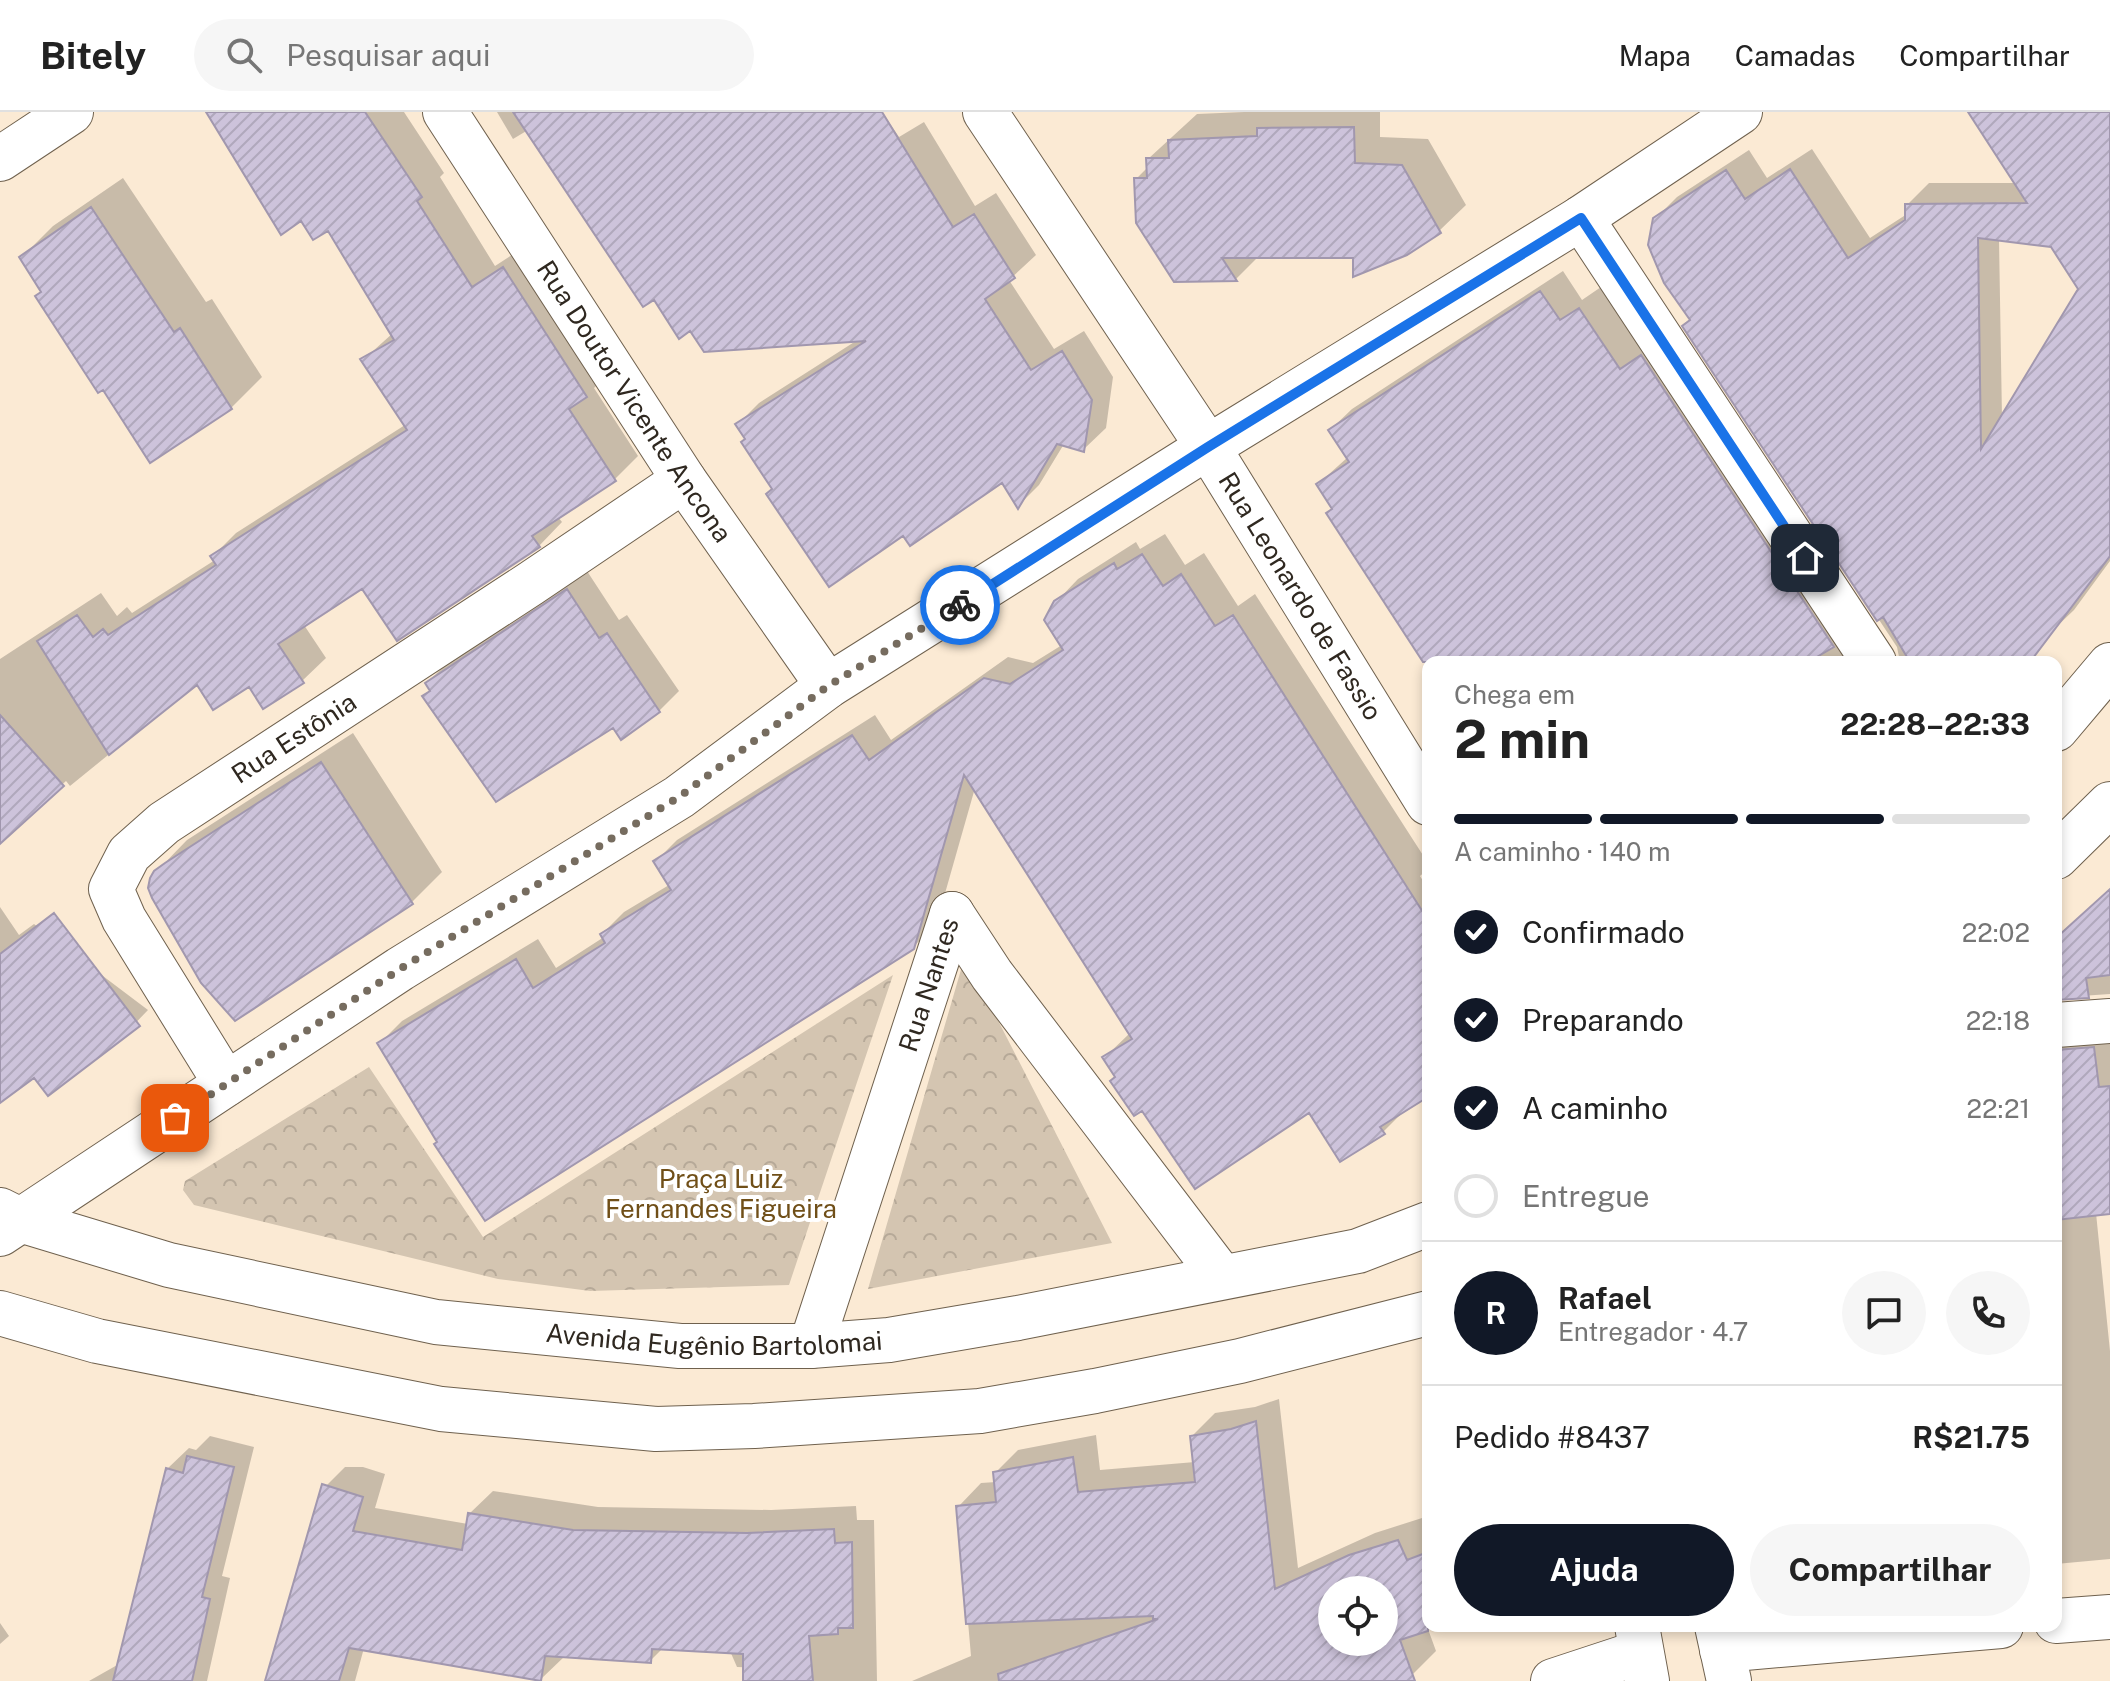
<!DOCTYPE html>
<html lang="pt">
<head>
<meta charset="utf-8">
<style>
  :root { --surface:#fff; --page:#f6f6f6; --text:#222; --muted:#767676; --line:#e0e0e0; --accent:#111827 }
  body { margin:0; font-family:"Public Sans",sans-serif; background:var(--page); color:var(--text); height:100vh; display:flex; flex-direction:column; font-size:30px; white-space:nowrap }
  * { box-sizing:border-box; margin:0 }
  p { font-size:26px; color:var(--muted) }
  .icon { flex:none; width:44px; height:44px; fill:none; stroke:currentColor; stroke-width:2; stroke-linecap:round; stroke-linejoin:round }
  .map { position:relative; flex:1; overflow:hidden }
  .panel { position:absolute; left:1422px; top:544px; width:640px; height:976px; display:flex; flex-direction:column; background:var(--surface); border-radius:16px; box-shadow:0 4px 12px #0003 }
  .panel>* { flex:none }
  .controls { position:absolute; left:1318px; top:1464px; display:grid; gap:16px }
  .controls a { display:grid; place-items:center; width:80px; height:80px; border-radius:50%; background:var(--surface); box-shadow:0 4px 12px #0003; font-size:40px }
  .pin { position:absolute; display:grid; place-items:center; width:68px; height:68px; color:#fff; margin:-34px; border-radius:16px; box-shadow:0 4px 12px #0006 }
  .courier { position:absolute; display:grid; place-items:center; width:80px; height:80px; margin:-40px; border:6px solid #1a73e8; border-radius:50%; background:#fff; color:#222; box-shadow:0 2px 10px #0007 }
  .head em { font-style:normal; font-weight:700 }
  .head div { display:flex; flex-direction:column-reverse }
  .head { display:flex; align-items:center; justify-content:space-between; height:136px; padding:0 32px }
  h1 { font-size:52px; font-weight:700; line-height:60px }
  .bar { display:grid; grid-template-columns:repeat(4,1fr); gap:12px 8px; align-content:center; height:96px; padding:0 32px }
  .bar i { height:10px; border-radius:6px; background:var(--line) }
  .bar .active { background:var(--accent) }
  .bar p { grid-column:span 4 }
  .line { display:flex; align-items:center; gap:20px; padding:0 32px; border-top:2px solid var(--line) }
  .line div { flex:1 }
  .round { display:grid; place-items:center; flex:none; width:84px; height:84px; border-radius:42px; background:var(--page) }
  ol { padding:0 32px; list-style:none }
  li { display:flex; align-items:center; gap:24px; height:88px }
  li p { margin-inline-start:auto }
  li .icon { padding:8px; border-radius:50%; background:var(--accent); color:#fff; stroke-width:4 }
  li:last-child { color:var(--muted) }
  li i { width:44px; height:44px; border:4px solid var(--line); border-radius:50% }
  .button { display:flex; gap:16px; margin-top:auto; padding:16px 32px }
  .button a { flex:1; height:92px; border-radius:48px; background:var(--accent); color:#fff; font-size:32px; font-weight:700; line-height:92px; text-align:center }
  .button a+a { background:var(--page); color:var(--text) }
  header { display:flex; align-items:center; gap:48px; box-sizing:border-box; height:112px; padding:0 40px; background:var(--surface); border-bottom:2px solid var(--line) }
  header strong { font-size:38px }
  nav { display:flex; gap:44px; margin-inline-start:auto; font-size:28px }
  .search { width:560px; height:72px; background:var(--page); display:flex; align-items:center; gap:20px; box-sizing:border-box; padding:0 28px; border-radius:44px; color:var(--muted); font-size:30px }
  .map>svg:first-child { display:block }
  .park { fill:url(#park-crowns) }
  .shadow { fill:#0003; fill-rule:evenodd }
  .building { fill:url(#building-hatch); stroke:#a197ae; stroke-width:2; fill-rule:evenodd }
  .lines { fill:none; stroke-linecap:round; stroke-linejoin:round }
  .minor-casing { stroke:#6f614e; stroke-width:46 }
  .tertiary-casing { stroke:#6f614e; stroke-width:46 }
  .minor { stroke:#fff; stroke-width:44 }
  .tertiary { stroke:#fff; stroke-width:44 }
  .done { stroke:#766c5f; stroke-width:8; stroke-dasharray:0 14.4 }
  .route { stroke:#1a73e8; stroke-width:10 }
  .labels { text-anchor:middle; stroke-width:8; stroke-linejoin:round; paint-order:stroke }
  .street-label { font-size:26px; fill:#2f2820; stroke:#fff }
  .park-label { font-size:26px; fill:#704f18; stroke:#fff }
</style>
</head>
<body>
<header>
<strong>Bitely</strong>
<div class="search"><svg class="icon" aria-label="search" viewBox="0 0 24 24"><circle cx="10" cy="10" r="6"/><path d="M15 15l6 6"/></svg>Pesquisar aqui</div>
<nav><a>Mapa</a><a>Camadas</a><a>Compartilhar</a></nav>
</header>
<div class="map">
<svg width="2110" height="1569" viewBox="0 0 2110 1569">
  <defs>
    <pattern id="park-crowns" width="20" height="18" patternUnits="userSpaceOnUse" patternTransform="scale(2)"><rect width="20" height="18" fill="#d4c5b1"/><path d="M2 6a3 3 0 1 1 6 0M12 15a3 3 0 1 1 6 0" fill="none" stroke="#b6a998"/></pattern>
    <pattern id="building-hatch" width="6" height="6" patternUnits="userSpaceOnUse" patternTransform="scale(2)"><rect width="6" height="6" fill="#cdc3db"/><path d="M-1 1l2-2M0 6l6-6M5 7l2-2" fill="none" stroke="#b0a8bc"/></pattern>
  </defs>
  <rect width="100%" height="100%" fill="#fbead4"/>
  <path class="park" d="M965,844L1112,1131L868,1177Z
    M893,863L789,1173L590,1179L498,1167L194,1093L183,1078L185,1069L369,955L483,1125Z"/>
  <path class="shadow" d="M214,0H404L444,61L440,65L495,154L527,133L609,261L594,276L638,344L615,367L558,405L562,410L539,434L362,474L304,513L326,546L302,569L249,572L198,570L70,674L66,669L19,712L0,694V547L101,481L117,504L127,495L132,501L215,448L213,444L236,421L405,313L363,248L393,221L328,116L301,106Z
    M497,0H882L899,25L924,10L975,94L996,81L1036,143L1009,168L1054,237L1084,219L1113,265L1106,316L1084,337L1064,332L1039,373L1018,394L1003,368L904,422L774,376L738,312L759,291L859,227L691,216L528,18L513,27Z
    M1244,0H1380V25L1428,27L1466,93L1439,119L1355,144H1259L1236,167L1175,168L1136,67L1148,55V47L1197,2Z
    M1970,0H2110V449L2074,498L2051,520L2007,550H1900L1897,535L1685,214L1692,207L1655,107L1677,85L1749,38L1767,66L1812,37L1870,126L1907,102V93L1929,71H2016ZM1999,127L2052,133L2080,177L2002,306Z
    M123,66L206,190L212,187L262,265L231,296L43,179L22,145L53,114Z
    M1563,159L1582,188L1601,175L1884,550H1428V553L1328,401L1334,396L1318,372L1348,345L1330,318L1352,297Z
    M1165,422L1185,453L1204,441L1238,494L1255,482L1428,751V757L1420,764L1428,777V983L1405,998L1383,1020L1310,998L1143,996L1105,945L1130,921L975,676L936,813L913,835L439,1030L380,931L402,909L538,827L556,856L604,825L602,822L624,800L669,773L655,750L677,728L875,603L891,628L1008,545L1033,551L1062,533L1056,490L1078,467L1136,430L1140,437Z
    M587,459L619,508L627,503L679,579L659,599L622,625L614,613L427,571L446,552Z
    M353,621L442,760L411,791L156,760L187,728Z
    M2110,777V882L2081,884L2056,861V827Z
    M0,795L19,823L34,812L148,898L123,924L34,963L0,982Z
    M2110,922V1100L2096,1101L2110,1239V1447L2056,1452V928Z
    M1279,1287L1298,1456L1375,1421L1422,1406L1428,1421V1514H1437L1428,1517L1436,1539L1413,1562L1393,1569H912L971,1544L958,1395L981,1371L996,1370L995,1361L1018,1338L1096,1323L1100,1358L1195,1350L1192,1324L1215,1301L1255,1295ZM1332,1478H1384V1530H1332Z
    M210,1324L254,1335L222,1464L230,1466L207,1569H89L119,1552L167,1357L189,1336L196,1338Z
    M345,1355H363L385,1362L375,1396L468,1412L469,1402L493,1379L598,1395L771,1398L856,1394L857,1408H874L877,1569H753L766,1556L737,1555L730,1539L663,1536L650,1549L565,1544L541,1567L364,1536L355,1569H267L322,1378Z
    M0,1511L9,1524L0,1532Z"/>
  <path class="building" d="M206,0H365L422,85L417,89L472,175L503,155L587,285L569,297L616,369L532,424L540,435L397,529L362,477L278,532L304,571L263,597L249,575L213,598L197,573L109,643L37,529L77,503L93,525L103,517L108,523L216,453L210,444L407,318L360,247L394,228L328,119L313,128L301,109L281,123Z
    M513,0H882L953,115L974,102L1015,166L985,187L1031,258L1062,239L1092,288L1084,340L1057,332L1018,397L1002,371L910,434L903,424L829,475L766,382L772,377L741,330L745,327L735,312L866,229L704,240L690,219L679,227L654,188L643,195Z
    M1968,0H2110V444L2030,550H1910L1883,505L1877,509L1682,214L1690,208L1664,171L1648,133L1653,106L1726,58L1745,87L1790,57L1848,146L1905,108V92L2027,91ZM1978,126L2051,135L2078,177L1981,337Z
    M1354,15L1355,51L1402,53L1441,121L1407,143L1353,165V146H1222L1237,169L1174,170L1136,111L1134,66H1147L1146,46H1169L1168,28L1257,24V16Z
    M91,95L174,220L180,216L232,297L150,351L103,278L98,281L35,184L41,180L19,145Z
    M1540,179L1560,208L1579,196L1620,257L1641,243L1834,535L1808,550H1423L1326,401L1332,397L1316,372L1349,350L1328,318Z
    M1142,442L1163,474L1181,462L1215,514L1233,503L1428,808V985L1380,1015L1385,1022L1340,1050L1309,1001L1195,1077L1142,999L1134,1004L1110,969L1115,965L1102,945L1132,927L964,663L914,837L485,1109L434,1032L437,1030L377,931L516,847L533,876L605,831L600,822L671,778L653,749L852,623L869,648L984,566L1010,572L1063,538L1044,508L1054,489L1114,451L1117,457Z
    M567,477L599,526L607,521L660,600L621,628L613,616L496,690L422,584L430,579L425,571Z
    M0,603L64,674L0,732Z
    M321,650L413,792L235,909L201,871L152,786L148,776L150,766L154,759L165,751Z
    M2110,777V863L2086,866L2089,886L2056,888V826Z
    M54,801L140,914L48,984L34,966L0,991V842Z
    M2094,935L2099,975L2110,974V1102L2056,1108V938Z
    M1256,1309L1275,1477L1349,1443L1398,1428L1407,1448L1428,1440V1519L1400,1528L1415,1569H999L998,1562L1158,1507H1153V1504L966,1512L956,1394L996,1390L993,1360L1073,1345L1078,1380L1195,1370L1190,1324L1231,1317ZM1332,1478H1384V1530H1332Z
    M187,1344L234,1355L202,1485L210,1487L192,1569H113L166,1356L183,1361Z
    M322,1372L363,1385L353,1419L462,1438L468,1401L573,1418L747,1421L834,1417L835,1431L852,1430L853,1516H838V1522L809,1524L813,1569H743V1542L652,1537L651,1551L545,1544L541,1569L349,1536L339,1569H265Z"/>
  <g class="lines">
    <defs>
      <g id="minor">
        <path id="s1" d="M445,0L684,368L828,574"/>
        <path d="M0,47L71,0"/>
        <path d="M1581,106L1874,550"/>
        <path d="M952,802L992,863L1221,1164"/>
        <path d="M2056,913L2110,909"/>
        <path id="s2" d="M226,972L124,807L111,777L129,742L164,711L530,472L684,368"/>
        <path d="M0,1122L400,857L679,685L828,574L1208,335L1581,106L1740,0"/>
        <path id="s3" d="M811,1234L952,802"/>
        <path d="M2056,1509L2110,1505"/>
        <path d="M1722,1538L2001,1514"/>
        <path d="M1553,1569L1641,1540"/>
      </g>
      <g id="tertiary">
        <path id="s4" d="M985,0L1208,335L1428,691"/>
        <path d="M2056,617L2110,553"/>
        <path d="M2056,745L2110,692"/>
        <path id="s5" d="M0,1098L20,1108L169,1153L436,1210L680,1234H811L889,1228L1018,1206L1358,1139L1428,1112"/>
        <path d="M0,1201L97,1229L441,1297L656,1317L754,1314L980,1299L1095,1279L1240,1249L1428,1201"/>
        <path d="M1637,1514L1647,1569"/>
        <path d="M1717,1514L1729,1569"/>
      </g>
    </defs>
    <use href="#minor" class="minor-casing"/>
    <use href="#tertiary" class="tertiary-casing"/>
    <use href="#minor" class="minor"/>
    <use href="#tertiary" class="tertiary"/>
  </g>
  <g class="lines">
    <path class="done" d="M175,1006L400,857L679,685L828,574L960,493"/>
    <path class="route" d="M960,493L1208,335L1581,106L1805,446"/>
  </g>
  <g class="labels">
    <g class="street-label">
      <text dy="9" stroke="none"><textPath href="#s1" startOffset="346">Rua Doutor Vicente Ancona</textPath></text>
      <text dy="9" stroke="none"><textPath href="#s4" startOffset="578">Rua Leonardo de Fassio</textPath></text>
      <text dy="9" stroke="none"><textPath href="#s2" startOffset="468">Rua Estônia</textPath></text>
      <text dy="9" stroke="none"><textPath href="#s3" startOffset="380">Rua Nantes</textPath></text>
      <text dy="9" stroke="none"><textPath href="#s5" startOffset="730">Avenida Eugênio Bartolomai</textPath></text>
    </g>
    <g class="park-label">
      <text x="721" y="1076">Praça Luiz<tspan x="721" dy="30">Fernandes Figueira</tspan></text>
    </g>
  </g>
</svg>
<div class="controls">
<a><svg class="icon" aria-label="locate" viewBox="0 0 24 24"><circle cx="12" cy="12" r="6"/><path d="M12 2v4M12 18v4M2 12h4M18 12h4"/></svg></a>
</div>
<div class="pin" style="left:175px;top:1006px;background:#ea580c"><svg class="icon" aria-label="bag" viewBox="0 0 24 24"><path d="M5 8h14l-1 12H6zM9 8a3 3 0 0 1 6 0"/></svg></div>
<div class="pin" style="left:1805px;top:446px;background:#1f2937"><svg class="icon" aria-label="home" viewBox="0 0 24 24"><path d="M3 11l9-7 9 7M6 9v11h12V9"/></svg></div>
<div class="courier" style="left:960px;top:493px"><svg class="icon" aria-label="bike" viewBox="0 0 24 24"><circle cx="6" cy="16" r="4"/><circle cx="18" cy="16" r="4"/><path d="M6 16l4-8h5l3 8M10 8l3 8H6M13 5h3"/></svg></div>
<section class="panel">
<div class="head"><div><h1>2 min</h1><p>Chega em</p></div><em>22:28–22:33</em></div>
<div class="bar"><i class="active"></i><i class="active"></i><i class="active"></i><i></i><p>A caminho · 140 m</p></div>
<ol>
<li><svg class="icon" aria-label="check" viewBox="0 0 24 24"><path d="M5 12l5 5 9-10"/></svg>Confirmado<p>22:02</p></li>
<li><svg class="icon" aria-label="check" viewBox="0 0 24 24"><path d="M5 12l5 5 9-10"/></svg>Preparando<p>22:18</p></li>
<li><svg class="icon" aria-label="check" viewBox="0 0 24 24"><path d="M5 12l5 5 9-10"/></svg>A caminho<p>22:21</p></li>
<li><i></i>Entregue</li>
</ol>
<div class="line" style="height:144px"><b class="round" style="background:var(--accent);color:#fff">R</b><div><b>Rafael</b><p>Entregador · 4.7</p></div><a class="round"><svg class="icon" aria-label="chat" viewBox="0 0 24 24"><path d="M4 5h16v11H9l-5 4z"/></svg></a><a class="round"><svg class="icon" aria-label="phone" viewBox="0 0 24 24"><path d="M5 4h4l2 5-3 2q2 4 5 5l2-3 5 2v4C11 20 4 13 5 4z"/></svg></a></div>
<div class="line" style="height:104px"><div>Pedido #8437</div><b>R$21.75</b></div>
<div class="button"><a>Ajuda</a><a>Compartilhar</a></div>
</section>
</div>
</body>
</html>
